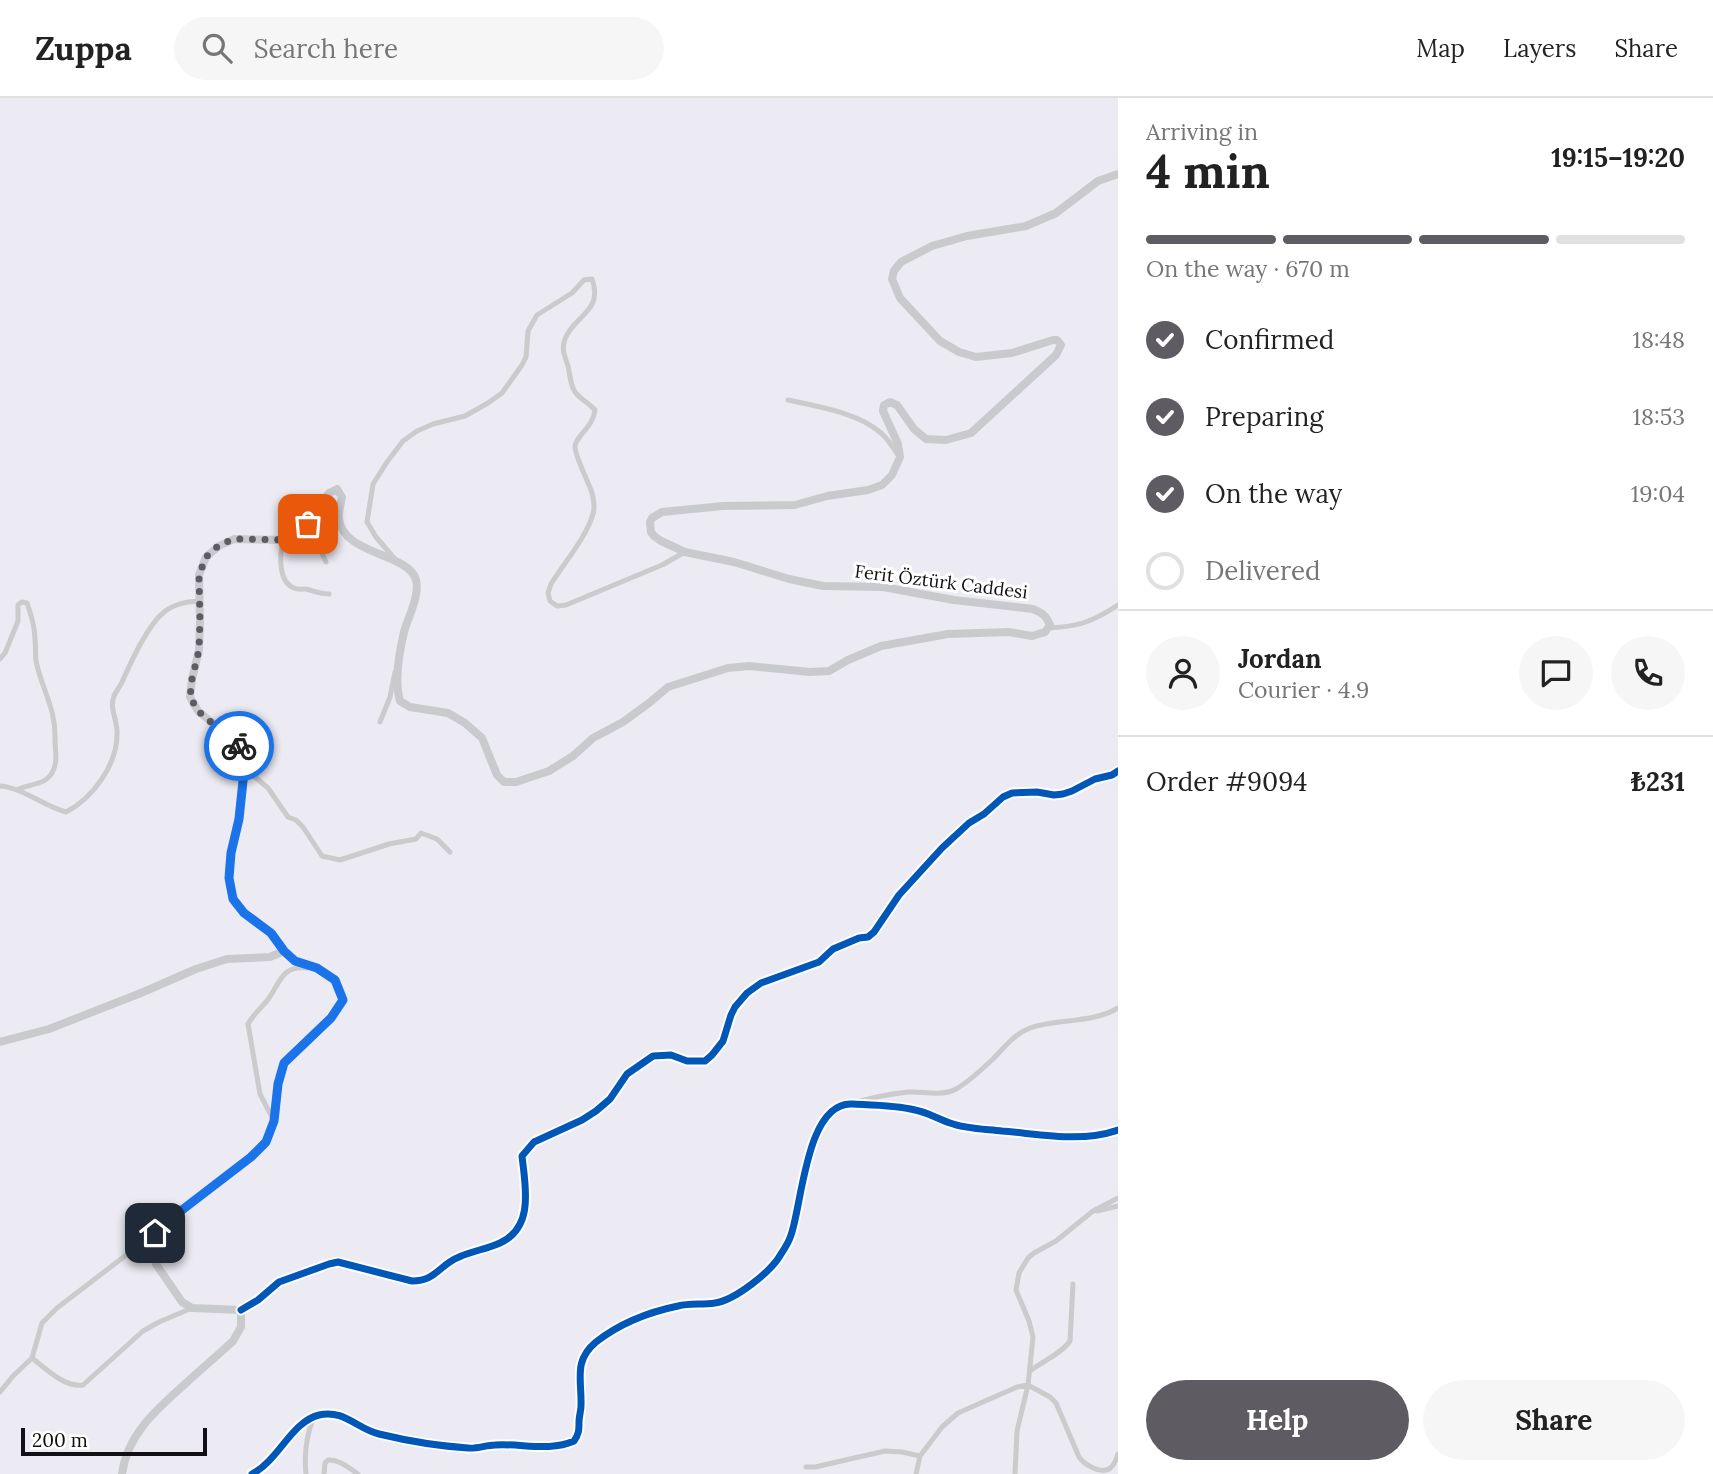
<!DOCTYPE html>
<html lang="en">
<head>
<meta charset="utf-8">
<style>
  :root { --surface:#fff; --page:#f6f6f6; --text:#222; --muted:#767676; --line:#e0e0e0; --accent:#5e5c62 }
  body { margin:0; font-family:Lora,serif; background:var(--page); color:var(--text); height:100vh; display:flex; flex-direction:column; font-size:26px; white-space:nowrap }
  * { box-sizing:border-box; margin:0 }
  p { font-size:23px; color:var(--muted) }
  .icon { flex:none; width:38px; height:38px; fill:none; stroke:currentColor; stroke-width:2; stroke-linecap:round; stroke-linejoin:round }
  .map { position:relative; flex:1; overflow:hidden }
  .drawer { display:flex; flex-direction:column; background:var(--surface); width:595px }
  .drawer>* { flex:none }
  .scale { position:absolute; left:21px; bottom:18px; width:186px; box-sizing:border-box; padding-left:7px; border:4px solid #121015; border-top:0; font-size:19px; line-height:24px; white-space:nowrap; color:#121015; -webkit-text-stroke:5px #fff; paint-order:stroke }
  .pin { position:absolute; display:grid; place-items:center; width:60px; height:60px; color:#fff; margin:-30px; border-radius:14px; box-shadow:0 4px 10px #0006 }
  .courier { position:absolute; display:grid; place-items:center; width:70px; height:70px; margin:-35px; border:5px solid #1a73e8; border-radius:50%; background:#fff; color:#222; box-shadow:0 2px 9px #0007 }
  .headline em { font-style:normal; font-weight:700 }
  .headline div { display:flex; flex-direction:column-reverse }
  .headline { display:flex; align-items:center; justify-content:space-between; height:119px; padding:0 28px }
  h1 { font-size:46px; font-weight:700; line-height:52px }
  .bar { display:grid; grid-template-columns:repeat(4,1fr); gap:10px 7px; align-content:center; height:84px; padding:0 28px }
  .bar i { height:9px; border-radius:5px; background:var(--line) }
  .bar .selected { background:var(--accent) }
  .bar p { grid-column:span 4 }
  .line { display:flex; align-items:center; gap:18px; padding:0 28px; border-top:2px solid var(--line) }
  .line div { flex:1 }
  .round { display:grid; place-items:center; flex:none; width:74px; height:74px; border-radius:37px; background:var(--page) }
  ol { padding:0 28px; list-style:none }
  li { display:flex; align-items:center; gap:21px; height:77px }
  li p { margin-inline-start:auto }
  li .icon { padding:7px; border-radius:50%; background:var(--accent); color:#fff; stroke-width:4 }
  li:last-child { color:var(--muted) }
  li i { width:38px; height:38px; border:4px solid var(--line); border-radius:50% }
  .button { display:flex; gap:14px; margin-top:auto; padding:14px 28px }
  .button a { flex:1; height:80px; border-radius:42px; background:var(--accent); color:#fff; font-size:28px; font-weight:700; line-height:80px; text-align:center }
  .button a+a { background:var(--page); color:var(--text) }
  header { display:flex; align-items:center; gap:42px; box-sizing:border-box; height:98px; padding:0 35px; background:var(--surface); border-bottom:2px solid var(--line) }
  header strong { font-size:33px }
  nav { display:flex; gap:38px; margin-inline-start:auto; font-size:24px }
  .search { width:490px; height:63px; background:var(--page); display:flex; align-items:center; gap:18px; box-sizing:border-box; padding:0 24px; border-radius:38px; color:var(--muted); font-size:26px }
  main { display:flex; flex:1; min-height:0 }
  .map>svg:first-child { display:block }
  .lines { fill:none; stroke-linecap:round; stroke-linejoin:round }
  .street { stroke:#cbcacc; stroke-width:5 }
  .secondary { stroke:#c9cace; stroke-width:8 }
  .cycleway-casing { stroke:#fff; stroke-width:11 }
  .cycleway { stroke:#0057b8; stroke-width:7 }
  .done { stroke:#5e5c62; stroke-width:7; stroke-dasharray:0 12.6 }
  .route { stroke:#1a73e8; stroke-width:9 }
  .labels { text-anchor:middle; stroke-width:6; stroke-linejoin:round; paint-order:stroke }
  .street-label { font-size:18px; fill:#121015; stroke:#fff }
</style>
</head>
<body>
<header>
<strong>Zuppa</strong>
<div class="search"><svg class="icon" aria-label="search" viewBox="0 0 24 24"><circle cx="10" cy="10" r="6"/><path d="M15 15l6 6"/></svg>Search here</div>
<nav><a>Map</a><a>Layers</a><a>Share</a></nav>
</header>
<main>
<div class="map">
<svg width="1118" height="1376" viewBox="0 0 1118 1376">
  <rect width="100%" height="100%" fill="#eceaf2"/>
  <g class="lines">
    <path class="street" d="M788,302C817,308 858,315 881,335C888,341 893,349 898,357
      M308,426L326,464
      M284,442C279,455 278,484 294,490C298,492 302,491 306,491C314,493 320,496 329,496
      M394,460L376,439L367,424L373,386L387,364L403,343L417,333L433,326L465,318L488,305L502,295L522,267L526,259L528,233L537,217L572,195L584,182L592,181C604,214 573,218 565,241C561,250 565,259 568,268C570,276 570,286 575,294C580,301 589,305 595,312C593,330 575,338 575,349C575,358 589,385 592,395C594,402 595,409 593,416C586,440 564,465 551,486L548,495L550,503L557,508L566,507L662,467L685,454
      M1047,530C1078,529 1092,524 1118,507
      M0,561L5,555L18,523V507L22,504L27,505C31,516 35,530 35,542C36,549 35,556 36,563C42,592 56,610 55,641C55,653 58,662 53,673C46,688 30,685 17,692
      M380,624L390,599L395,574
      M245,664L255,679L268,690L288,719L296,722L303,729L322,758L340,762L389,746L416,741L421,735L437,741L450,754
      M0,688C24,690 43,708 66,714C93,700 117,667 117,636C118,623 109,611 114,598C116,593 120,589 122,584C131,564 147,528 164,514C173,507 188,502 200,504
      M851,1006C869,1000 889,996 908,994C923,993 942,999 956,991C969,984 982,971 993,961C1005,949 1014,936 1030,930C1059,920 1091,926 1118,910
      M273,1021L260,996L248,926C253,917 260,911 266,904C280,887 280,867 307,870
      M1097,1113L1118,1108
      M241,1212L258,1202L279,1184L329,1166L338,1164L412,1183C436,1183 439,1167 459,1159C472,1153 487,1151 500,1145C535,1129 525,1087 522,1058L534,1044L582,1022L596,1013L610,1001L627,976L653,958L671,957L687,963H705L712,957L723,943L731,917L735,909L747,895L761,885L819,864L833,851L859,840L868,839L874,834L899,797L942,750L969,725L984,716L1003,699L1012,695L1037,694L1054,697L1063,696L1072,693L1095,681L1112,677L1118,673
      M32,1260C46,1271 65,1290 83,1287L143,1233L159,1224L192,1210
      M1030,1273C1042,1264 1062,1255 1070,1243L1073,1186
      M0,1294L13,1278L32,1260L42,1225L57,1210L155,1135
      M806,1369H815L885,1353L902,1354L920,1358
      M252,1376C279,1362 291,1324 319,1317C344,1311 357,1331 379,1336C408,1343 438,1348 468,1350C477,1351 486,1347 495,1347C521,1345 549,1354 574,1343C579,1336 579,1332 579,1324C579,1318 581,1313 581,1308C582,1282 573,1263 596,1244C619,1226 649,1214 678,1208C690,1205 702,1207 715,1205C735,1202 771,1174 781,1156C785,1150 789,1144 791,1137C802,1107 806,1004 852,1006C872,1007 895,1007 915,1012C927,1014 938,1021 950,1025C966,1031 985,1031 1002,1033C1040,1036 1081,1045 1118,1032
      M306,1376C304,1357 306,1339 313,1321
      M324,1376L325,1365L328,1362C339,1361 349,1370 358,1376
      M916,1376L920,1358L942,1329L958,1315L1017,1289L1028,1287L1050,1299L1056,1305L1079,1359C1084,1366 1099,1376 1109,1371C1115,1368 1116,1361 1118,1356
      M1015,1376L1017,1333L1028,1287L1033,1239L1029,1223L1016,1192L1019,1175L1028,1160L1034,1155L1056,1143L1093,1113L1118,1100"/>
    <path class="secondary" d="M0,944L49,931L141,895L196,871L227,861L270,859L284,853
      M122,1376C127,1337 156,1312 184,1287C200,1272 217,1258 233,1243L241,1229V1212L192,1210L182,1204L156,1166L153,1149L155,1135L169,1122L251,1059L266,1044L274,1023L278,986L284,965L331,920L343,902L335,882L317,870L295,863L284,853L271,835L244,815L233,801L229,780L231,755L239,721L245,664L239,647L198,613L190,599L192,581L199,552L200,523L199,477L206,459L219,448L234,441L284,442L294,441L308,426L329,395L337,391L342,399C341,406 338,414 339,421C343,457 409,455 416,482C420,498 408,519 404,534C399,555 394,582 400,603L410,609L448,615L465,625L482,640L497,677L504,684H516L549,673L573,658L593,640L623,624L649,605L668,589L728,570L749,568L810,574L829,573L848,562L881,548L948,536L1009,534L1032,538L1045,534L1050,527C1046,517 1042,515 1033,511L954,502L883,489L823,488L789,481L734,464L685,454L661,443L654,438L651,434L650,424L652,420L662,414L723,408L795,407L827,398L868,392L882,387L892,377L900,359L898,346L883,313L884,307L890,304L897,307L914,331L926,341L946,342L971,335L1056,257L1061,247L1057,242H1053L1012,255L976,259L959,254L940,243L900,200L892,181L894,173L901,164L932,148L967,138L1026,128L1056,115L1098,83L1118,76"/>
    <defs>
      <path id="cycleway" d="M241,1212L258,1202L279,1184L329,1166L338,1164L412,1183C436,1183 439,1167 459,1159C472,1153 487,1151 500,1145C535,1129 525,1087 522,1058L534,1044L582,1022L596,1013L610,1001L627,976L653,958L671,957L687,963H705L712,957L723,943L731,917L735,909L747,895L761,885L819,864L833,851L859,840L868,839L874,834L899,797L942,750L969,725L984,716L1003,699L1012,695L1037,694L1054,697L1063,696L1072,693L1095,681L1112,677L1118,673
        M252,1376C279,1362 291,1324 319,1317C344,1311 357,1331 379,1336C408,1343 438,1348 468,1350C477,1351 486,1347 495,1347C521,1345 549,1354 574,1343C579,1336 579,1332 579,1324C579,1318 581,1313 581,1308C582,1282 573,1263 596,1244C619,1226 649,1214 678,1208C690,1205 702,1207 715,1205C735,1202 771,1174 781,1156C785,1150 789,1144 791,1137C802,1107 806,1004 852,1006C872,1007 895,1007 915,1012C927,1014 938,1021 950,1025C966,1031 985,1031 1002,1033C1040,1036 1081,1045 1118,1032"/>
    </defs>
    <use href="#cycleway" class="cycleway-casing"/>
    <use href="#cycleway" class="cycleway"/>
  </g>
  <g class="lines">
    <path class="done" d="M239,648L198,613L190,599L192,581L199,552L200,523L199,477L206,459L219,447L234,441L284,442L293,441L308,426"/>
    <path class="route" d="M155,1135L169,1122L251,1059L266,1044L274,1023L278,986L284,965L331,920L343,902L335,882L317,870L295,863L284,853L271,835L244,815L233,801L229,780L231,755L239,721L245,664L239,648"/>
  </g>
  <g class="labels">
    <g class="street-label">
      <text transform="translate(941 484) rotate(7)" y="6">Ferit Öztürk Caddesi</text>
    </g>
  </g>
</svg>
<div class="scale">200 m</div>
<div class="pin" style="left:308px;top:426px;background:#ea580c"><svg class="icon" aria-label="bag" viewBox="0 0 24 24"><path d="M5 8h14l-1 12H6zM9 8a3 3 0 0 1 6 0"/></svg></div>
<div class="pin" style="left:155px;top:1135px;background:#1f2937"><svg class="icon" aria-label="home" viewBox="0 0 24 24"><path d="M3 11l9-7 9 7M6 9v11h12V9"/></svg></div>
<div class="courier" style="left:239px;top:648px"><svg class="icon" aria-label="bike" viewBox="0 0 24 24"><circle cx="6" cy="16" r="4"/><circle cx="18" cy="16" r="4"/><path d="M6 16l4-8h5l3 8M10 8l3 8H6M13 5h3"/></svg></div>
</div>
<section class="drawer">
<div class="headline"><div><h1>4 min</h1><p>Arriving in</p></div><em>19:15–19:20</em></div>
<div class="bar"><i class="selected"></i><i class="selected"></i><i class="selected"></i><i></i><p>On the way · 670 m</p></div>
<ol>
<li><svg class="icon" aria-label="check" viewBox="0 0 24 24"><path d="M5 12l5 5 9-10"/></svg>Confirmed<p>18:48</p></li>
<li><svg class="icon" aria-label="check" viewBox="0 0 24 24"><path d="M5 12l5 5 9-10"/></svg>Preparing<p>18:53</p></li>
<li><svg class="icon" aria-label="check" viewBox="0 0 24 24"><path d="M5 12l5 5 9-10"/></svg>On the way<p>19:04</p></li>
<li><i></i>Delivered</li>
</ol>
<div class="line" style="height:126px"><a class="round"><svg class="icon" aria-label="person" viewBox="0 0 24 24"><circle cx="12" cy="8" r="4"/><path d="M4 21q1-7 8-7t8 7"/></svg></a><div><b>Jordan</b><p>Courier · 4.9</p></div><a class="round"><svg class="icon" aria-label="chat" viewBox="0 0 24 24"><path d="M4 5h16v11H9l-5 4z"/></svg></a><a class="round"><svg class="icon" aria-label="phone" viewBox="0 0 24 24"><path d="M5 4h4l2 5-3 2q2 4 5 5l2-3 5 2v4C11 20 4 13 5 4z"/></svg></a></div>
<div class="line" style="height:91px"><div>Order #9094</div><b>₺231</b></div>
<div class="button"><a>Help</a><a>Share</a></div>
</section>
</main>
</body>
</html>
